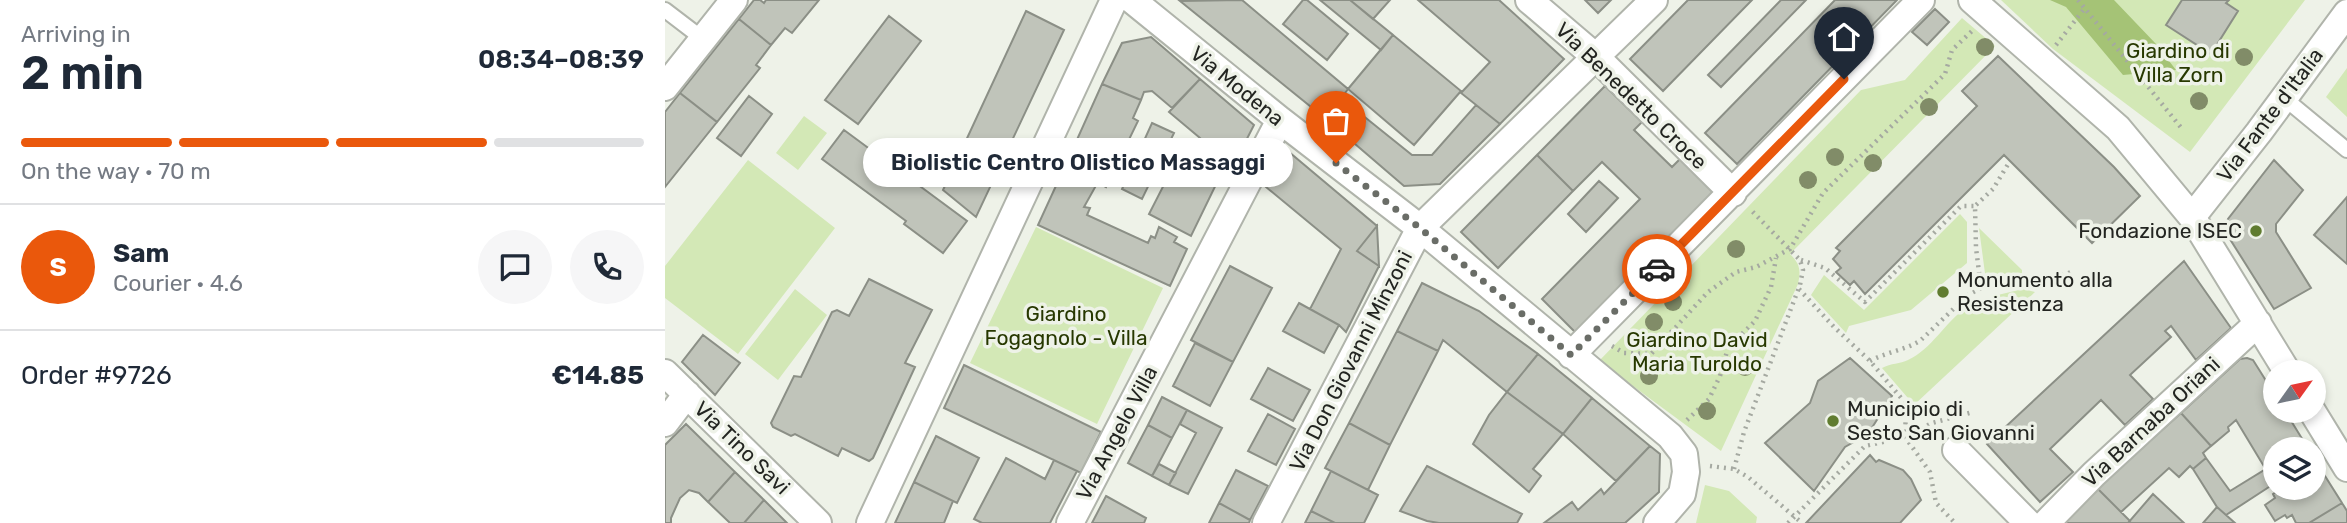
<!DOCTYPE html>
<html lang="en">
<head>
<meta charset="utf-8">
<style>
  :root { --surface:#fff; --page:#f6f6f7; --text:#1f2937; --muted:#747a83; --line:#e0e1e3; --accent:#ea580c }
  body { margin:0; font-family:Rubik,sans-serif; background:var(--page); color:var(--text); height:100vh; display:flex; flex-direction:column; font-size:26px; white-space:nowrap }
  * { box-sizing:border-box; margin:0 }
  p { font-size:23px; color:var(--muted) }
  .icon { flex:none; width:38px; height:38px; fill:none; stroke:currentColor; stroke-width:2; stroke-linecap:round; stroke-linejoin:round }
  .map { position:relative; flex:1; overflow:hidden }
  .panel { display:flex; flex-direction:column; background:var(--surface); width:665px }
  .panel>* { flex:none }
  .needle { width:46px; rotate:57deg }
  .tools { position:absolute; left:1598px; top:360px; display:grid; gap:14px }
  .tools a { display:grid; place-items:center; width:63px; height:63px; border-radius:50%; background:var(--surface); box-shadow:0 4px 10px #0003; font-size:35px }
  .pin { position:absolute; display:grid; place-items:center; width:60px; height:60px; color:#fff; margin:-72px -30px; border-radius:50% 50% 50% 0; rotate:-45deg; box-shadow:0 0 7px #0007 }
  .pin .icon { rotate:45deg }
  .courier { position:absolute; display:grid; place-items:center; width:70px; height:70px; margin:-35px; border:5px solid #ea580c; border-radius:50%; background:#fff; color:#222; box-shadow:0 2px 9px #0007 }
  .bubble { position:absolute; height:49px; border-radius:24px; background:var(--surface); box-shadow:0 4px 10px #0003; font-size:23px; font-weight:600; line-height:49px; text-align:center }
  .overview em { font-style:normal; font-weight:600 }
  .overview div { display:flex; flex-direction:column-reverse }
  .overview { display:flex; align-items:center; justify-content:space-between; height:119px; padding:0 21px }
  h1 { font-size:46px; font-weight:600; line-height:52px }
  .bar { display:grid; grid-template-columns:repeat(4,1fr); gap:10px 7px; align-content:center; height:84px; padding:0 21px }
  .bar i { height:9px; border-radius:5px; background:var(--line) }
  .bar .selected { background:var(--accent) }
  .bar p { grid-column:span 4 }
  .line { display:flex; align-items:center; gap:18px; padding:0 21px; border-top:2px solid var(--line) }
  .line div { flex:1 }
  .round { display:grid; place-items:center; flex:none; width:74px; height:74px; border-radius:37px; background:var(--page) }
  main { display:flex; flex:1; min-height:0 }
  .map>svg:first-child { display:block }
  .green { fill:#d3e8b6 }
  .forest { fill:#a5c376 }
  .building { fill:#c0c4ba; stroke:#8b8f86; stroke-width:2 }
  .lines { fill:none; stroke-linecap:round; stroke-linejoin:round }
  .service-casing { stroke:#b0b4ab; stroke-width:18 }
  .minor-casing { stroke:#b0b4ab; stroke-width:30 }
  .path { stroke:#a5a9a1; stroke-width:4.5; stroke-dasharray:2 5; stroke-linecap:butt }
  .service { stroke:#fff; stroke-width:14 }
  .minor { stroke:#fff; stroke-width:26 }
  .tree { fill:#818c68 }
  .done { stroke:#6a6d67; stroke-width:7; stroke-dasharray:0 12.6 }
  .route { stroke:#ea580c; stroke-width:9 }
  .poi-dot { fill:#607c30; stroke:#eef2e8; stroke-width:2.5 }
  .labels { text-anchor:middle; stroke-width:7; stroke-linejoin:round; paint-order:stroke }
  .park-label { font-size:21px; fill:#273800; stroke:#eef2e8 }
  .street-label { font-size:21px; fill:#232521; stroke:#eef2e8 }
  .poi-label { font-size:21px; fill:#232521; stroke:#eef2e8; text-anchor:start }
</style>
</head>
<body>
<main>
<section class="panel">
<div class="overview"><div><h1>2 min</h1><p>Arriving in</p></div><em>08:34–08:39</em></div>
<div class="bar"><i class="selected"></i><i class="selected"></i><i class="selected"></i><i></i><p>On the way · 70 m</p></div>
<div class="line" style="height:126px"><b class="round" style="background:var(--accent);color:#fff">S</b><div><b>Sam</b><p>Courier · 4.6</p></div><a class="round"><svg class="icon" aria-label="chat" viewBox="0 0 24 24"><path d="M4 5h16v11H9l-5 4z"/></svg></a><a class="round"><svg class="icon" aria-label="phone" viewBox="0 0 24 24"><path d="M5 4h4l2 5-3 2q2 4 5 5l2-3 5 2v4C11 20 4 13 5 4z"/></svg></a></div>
<div class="line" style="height:91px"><div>Order #9726</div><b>€14.85</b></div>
</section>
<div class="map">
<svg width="1682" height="523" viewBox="0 0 1682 523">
  <rect width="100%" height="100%" fill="#eef2e8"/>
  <path class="green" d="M1336,0H1640L1525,152L1388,49Z
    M1297,18L1330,46L1125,254C1135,264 1136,270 1133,284L1056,451L934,361L1196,90L1240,80Z
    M1682,68V117L1661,97Z
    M139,116L162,133L133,170L111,153Z
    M83,160L170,228L73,354L0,298V266Z
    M1295,214L1302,222V263L1246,310L1184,326L1181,333L1146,295L1159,275L1199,310Z
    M371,227L498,288L432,424L305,363Z
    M1314,228L1357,270V274L1321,281Z
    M130,289L162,315L113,380L80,354Z
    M1358,289L1370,292L1249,405L1217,368C1226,363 1235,364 1243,360C1267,349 1280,322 1301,308C1317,297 1339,294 1358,289Z
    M1040,485L1064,491L1092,517L1091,523H1031Z"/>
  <path class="forest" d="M1385,0H1449L1491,44L1511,70L1458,75L1401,7Z"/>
  <path class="building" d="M89,0H95L99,3L101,0H154L127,33L120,28L106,45L74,19Z
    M577,0L683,89L661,119L515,1Z
    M638,0H642L683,34L662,60L618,24Z
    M655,0H685L728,35L716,50Z
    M685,0H725L708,19Z
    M753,0H834L899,59L835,124L796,93L825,62Z
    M920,0H946L933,13Z
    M1023,0H1087L998,91L965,59Z
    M1116,0H1141L1056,87L1043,75Z
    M1170,0H1232L1072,164L1040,133Z
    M1517,0H1564L1561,3L1573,11L1546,54L1501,25Z
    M1270,9L1284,22L1262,45L1247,32Z
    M361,11L399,30L311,217L278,190Z
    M224,16L256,41L193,124L160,100Z
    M74,19L106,45L91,65L95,68L52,122L15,93Z
    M728,35L796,91L749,145L683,89Z
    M486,37L535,79L507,108L487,91L479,92L476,100L437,84L457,43Z
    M1333,56L1449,167L1475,196L1427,243L1339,155L1200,294L1189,281L1185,285L1171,272L1176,268L1168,259L1175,251L1171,248L1312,106L1297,91Z
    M535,79L589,125L565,172L559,168L526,236L484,214L506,171L509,174L523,149L527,152L535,138L504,112Z
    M437,84L476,100L468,118L473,121L441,187L401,164Z
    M940,86L977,122L969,130L1007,167L1016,158L1052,194L913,335L877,299L975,199L937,162L908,191L872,155Z
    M15,93L52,122L0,187V112Z
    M84,96L107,114L76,156L52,138Z
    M676,98L747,155H767L811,105L835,124L775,184L739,186L661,119Z
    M487,123L509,133L477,199L457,189Z
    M179,130L302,221L278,253L239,224L241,221L157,159Z
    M618,152H624L712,226L692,251L714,266L681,332L674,325L645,309L676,249L601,187Z
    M872,155L908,191L833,268L796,232Z
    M1609,160L1638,190L1611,224V232L1646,288L1609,309L1563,236L1561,227L1563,219Z
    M401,164L433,182L419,207L425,208L422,215L483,243L486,236L490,238L494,227L512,237L509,242L522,249L505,286L373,225Z
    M934,181L953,198L921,232L903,214Z
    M1682,197V264L1649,235Z
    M712,226L714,266L692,251Z
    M1519,261L1566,328L1531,360L1506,326L1500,331L1506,337L1465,375L1488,399L1460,425L1436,400L1385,449L1408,472L1375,502L1322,444Z
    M565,266L607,288L568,362L526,340Z
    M204,279L267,310L240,363L250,367L208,458L204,461L177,448L173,456L130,434L126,436L108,427L106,423L129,376L136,377L167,312L172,310L184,316Z
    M757,283L814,311L873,354L842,392L778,340L773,351L732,331Z
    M634,303L674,325L659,353L618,331Z
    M732,331L773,351L725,445L684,423Z
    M38,335L75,363L50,395L17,362Z
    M530,343L568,362L545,406L508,386Z
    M873,354L927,398L898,434L842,392Z
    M1185,358L1227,396L1203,434L1180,447L1149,491L1100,443L1145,403L1153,381Z
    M1582,358L1588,360L1610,395V411H1620L1644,450H1610V476L1606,478L1571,420L1563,427L1564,431L1546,446L1516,413L1575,359Z
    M299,365L436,432L416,473L279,408Z
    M603,368L645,390L628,421L586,399Z
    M842,392L898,434L868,469L876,476L864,492L808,444L824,415Z
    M497,397L522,410L507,438L483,425Z
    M927,398L985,446L951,481L898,434Z
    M522,410L557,428L523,494L504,485L531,433L515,424Z
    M1516,413L1546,446L1538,453L1541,458L1528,469L1525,466L1514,477L1504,468L1456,512L1432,488Z
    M603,414L630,429L611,465L583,451Z
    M684,423L725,445L703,490L660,468Z
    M21,424L70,472L43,502L34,493L24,490L15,498L6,518V523H0V445Z
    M483,425L507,438L487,476L463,463Z
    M271,436L314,458L292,503L249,482Z
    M985,446L995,454L994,492L960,523H879L907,502L913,510L936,489L939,494Z
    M1205,455L1211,462L1214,460L1238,470L1246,479L1256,500L1235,523H1141Z
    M1648,457L1677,503L1644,523H1631L1627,515L1622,518L1620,515L1610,521L1600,505L1610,498L1608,494L1611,492L1604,480L1610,476V488H1648Z
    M341,458L380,479L389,460L412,471L385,523H317L309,519Z
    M1541,458L1565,491L1601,469L1606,478L1604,480L1607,485L1561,515L1552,507L1528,469Z
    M494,464L511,473L504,485L487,476Z
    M762,466L857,514L852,523H774L762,521L735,511Z
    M571,470L603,486L585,520L554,503Z
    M666,471L713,495L699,523H670L646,511Z
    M70,472L99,500L79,523H65L43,502Z
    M249,482L288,501L279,523H230Z
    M1432,488L1465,521L1463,523H1397Z
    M1488,494L1519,523H1463Z
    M441,496L481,518L479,523H427Z
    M99,500L122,523H79Z
    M554,503L585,520L584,523H544Z
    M1677,503L1682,511V523H1644Z
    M1552,507L1570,523H1538Z
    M646,511L670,523H640Z"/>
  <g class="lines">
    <defs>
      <path id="service" d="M0,10L38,39
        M1619,98L1682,150"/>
      <path id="minor" d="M467,0L615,120L755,228L1005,436L1019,454L1021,472L1017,494L992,523
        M864,0L932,58L1068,193
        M1307,0L1453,128L1527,217L1623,373
        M0,87L69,0
        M1527,217L1594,132L1682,13
        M906,355L1256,0
        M0,373L153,523
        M1647,411L1682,468
        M0,423L22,394
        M1291,450L1363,523
        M205,523L449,0
        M405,523L615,120
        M601,523L755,228L989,0
        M1381,523L1429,474L1593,323"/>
    </defs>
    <use href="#service" class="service-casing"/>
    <use href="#minor" class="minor-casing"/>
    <path class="path" d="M1413,0L1518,130
      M1391,45L1420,8
      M1136,260L1160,268L1200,302L1296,206H1310
      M1316,288L1311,248L1310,206L1328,189L1345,161
      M1134,289L1169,327L1205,361L1237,399L1241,410L1240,437L1265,472L1271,503L1290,523
      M947,346L959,353L986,354L1043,292L1071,272L1091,267L1125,249L1158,193L1280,74L1287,50L1308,30
      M1205,361C1221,352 1241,350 1256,340L1303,295L1316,288L1390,278L1406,272
      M1022,420L1044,399L1055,376L1063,348L1090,321L1106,287L1111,258
      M1045,466L1069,469L1083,477L1137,523
      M1069,469L1079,432L1135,285L1138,270L1135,260L1085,209
      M1123,523L1200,446L1240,437L1267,423L1308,412"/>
    <use href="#service" class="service"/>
    <use href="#minor" class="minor"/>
  </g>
  <g class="tree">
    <circle cx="1320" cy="47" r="9"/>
    <circle cx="1579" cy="57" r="9"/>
    <circle cx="1534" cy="101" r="9"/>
    <circle cx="1264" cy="107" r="9"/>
    <circle cx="1170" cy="157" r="9"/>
    <circle cx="1208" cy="163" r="9"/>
    <circle cx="1143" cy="180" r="9"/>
    <circle cx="1071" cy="249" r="9"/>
    <circle cx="1008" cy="302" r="9"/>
    <circle cx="989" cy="322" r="9"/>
    <circle cx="1080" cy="367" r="9"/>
    <circle cx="984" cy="376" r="9"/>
    <circle cx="1042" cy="411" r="9"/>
  </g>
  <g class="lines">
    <path class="done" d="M671,163L755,228L906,355L992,269"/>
    <path class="route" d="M992,269L1179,79"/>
  </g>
  <g class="poi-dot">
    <circle cx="1591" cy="231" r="7"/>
    <circle cx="1278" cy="292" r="7"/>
    <circle cx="1168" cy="421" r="7"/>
  </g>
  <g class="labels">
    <g class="park-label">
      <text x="1513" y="58">Giardino di<tspan x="1513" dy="24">Villa Zorn</tspan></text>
      <text x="401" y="321">Giardino<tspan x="401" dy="24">Fogagnolo - Villa</tspan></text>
      <text x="1032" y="347">Giardino David<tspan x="1032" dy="24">Maria Turoldo</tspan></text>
    </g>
    <g class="street-label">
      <text transform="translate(572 86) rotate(39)" y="7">Via Modena</text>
      <text transform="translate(966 96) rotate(44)" y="7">Via Benedetto Croce</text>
      <text transform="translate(1605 115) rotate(-53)" y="7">Via Fante d'Italia</text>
      <text transform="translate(686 361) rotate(-63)" y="7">Via Don Giovanni Minzoni</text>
      <text transform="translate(1486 422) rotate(-43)" y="7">Via Barnaba Oriani</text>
      <text transform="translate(452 433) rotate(-62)" y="7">Via Angelo Villa</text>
      <text transform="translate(77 448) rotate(44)" y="7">Via Tino Savi</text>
    </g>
    <g class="poi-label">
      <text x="1577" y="238" text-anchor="end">Fondazione ISEC</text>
      <text x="1292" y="287">Monumento alla<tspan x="1292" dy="24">Resistenza</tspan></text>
      <text x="1182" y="416">Municipio di<tspan x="1182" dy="24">Sesto San Giovanni</tspan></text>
    </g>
  </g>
</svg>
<div class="tools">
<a><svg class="needle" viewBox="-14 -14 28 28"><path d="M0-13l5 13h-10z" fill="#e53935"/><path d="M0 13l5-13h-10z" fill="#747a83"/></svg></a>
<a><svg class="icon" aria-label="layers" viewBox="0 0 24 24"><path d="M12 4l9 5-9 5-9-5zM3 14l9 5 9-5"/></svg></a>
</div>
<div class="pin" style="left:671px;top:163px;background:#ea580c"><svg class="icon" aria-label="bag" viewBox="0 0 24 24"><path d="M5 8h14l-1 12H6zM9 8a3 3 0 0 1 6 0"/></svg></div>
<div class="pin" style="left:1179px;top:79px;background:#1f2937"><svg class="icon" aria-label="home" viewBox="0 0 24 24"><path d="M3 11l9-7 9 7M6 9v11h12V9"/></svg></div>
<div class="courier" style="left:992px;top:269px"><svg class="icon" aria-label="car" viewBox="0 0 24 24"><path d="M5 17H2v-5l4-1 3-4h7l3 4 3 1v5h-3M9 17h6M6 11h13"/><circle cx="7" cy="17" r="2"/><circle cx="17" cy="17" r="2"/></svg></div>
<div class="bubble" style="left:198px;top:138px;width:430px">Biolistic Centro Olistico Massaggi</div>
</div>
</main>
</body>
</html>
